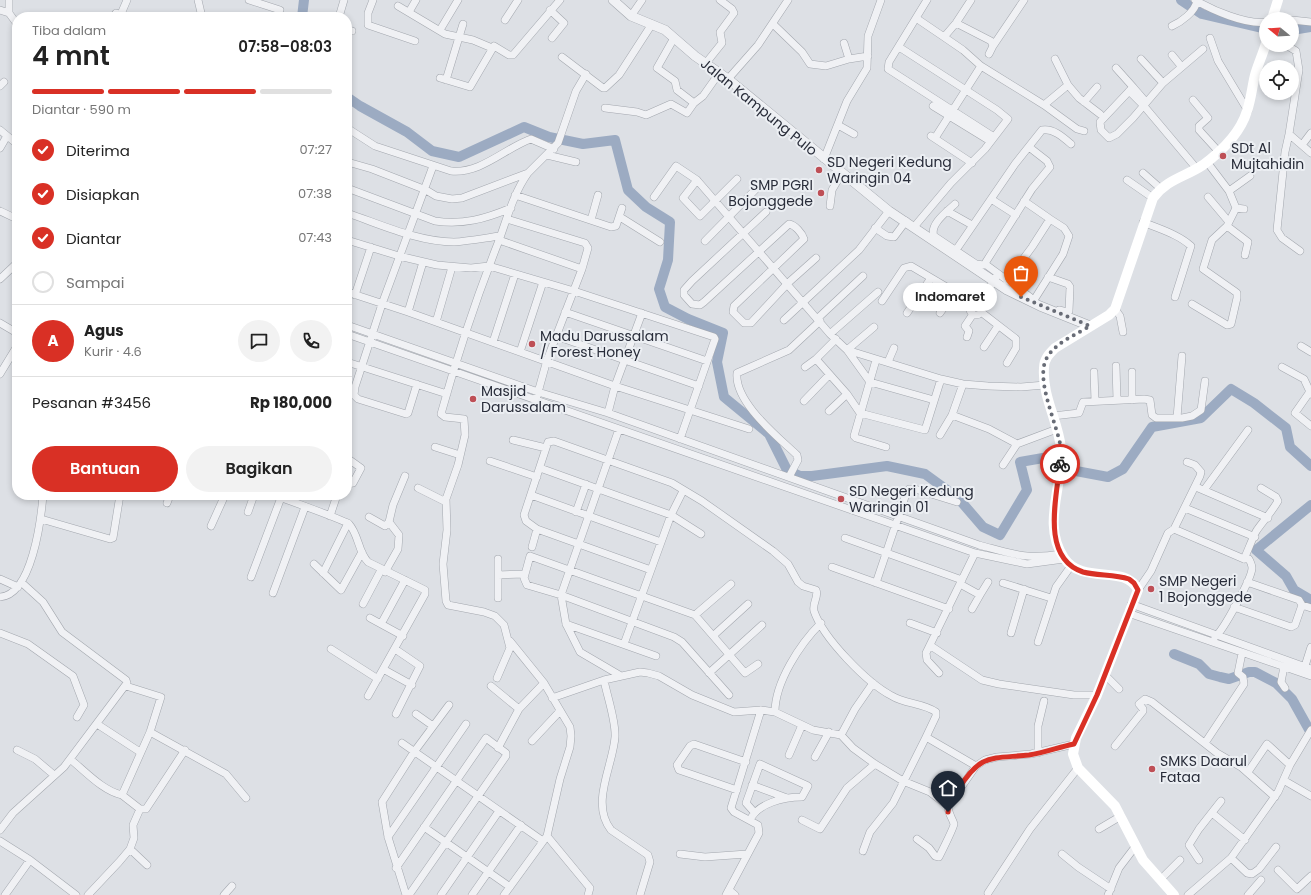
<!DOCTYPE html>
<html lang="id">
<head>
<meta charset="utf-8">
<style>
  :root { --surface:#fff; --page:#f2f2f2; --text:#222; --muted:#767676; --line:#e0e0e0; --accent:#d93025 }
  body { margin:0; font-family:Poppins,sans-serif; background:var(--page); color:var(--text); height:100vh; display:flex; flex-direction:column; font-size:15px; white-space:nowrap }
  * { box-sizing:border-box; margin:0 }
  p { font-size:13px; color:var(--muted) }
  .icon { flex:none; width:22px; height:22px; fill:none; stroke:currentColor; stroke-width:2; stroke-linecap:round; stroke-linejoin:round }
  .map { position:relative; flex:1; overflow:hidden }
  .panel { position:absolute; left:12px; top:12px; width:340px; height:488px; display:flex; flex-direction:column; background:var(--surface); border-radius:16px; box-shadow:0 2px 6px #0003 }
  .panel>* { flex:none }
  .needle { width:26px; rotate:288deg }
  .controls { position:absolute; left:1259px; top:12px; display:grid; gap:8px }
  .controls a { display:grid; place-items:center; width:40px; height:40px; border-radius:50%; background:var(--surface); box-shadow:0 2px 6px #0003; font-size:20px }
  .pin { position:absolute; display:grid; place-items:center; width:34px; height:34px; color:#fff; margin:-41px -17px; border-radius:50% 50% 50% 0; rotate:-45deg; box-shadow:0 0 4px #0007 }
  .pin .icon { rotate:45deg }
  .courier { position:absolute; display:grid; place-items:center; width:40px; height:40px; margin:-20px; border:3px solid #d93025; border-radius:50%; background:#fff; color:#222; box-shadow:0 1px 5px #0007 }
  .bubble { position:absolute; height:28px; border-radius:14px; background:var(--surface); box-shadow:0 2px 6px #0003; font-size:13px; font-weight:600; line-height:28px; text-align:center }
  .overview em { font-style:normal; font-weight:600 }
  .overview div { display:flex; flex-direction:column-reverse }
  .overview { display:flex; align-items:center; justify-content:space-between; height:68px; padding:0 20px }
  h1 { font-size:26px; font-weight:600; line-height:30px }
  .bar { display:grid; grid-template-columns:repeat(4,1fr); gap:6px 4px; align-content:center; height:48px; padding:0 20px }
  .bar i { height:5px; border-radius:3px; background:var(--line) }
  .bar .on { background:var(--accent) }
  .bar p { grid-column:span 4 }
  .line { display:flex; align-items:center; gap:10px; padding:0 20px; border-top:1px solid var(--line) }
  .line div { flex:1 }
  .round { display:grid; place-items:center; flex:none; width:42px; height:42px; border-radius:21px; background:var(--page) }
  ol { padding:0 20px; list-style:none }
  li { display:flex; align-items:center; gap:12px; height:44px }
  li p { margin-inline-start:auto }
  li .icon { padding:4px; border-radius:50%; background:var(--accent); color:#fff; stroke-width:4 }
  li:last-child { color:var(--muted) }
  li i { width:22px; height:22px; border:2px solid var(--line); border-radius:50% }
  .action { display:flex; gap:8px; margin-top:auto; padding:8px 20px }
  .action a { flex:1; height:46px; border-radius:24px; background:var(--accent); color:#fff; font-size:16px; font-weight:600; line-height:46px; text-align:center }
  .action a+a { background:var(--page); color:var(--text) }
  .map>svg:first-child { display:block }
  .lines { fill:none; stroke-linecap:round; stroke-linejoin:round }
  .river { stroke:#9cabc2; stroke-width:10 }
  .minor-casing { stroke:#a3a7ae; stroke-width:8 }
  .tertiary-casing { stroke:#a3a7ae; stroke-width:10 }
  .minor { stroke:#f0f1f4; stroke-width:7 }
  .tertiary { stroke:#f0f1f4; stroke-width:9 }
  .secondary { stroke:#fff; stroke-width:10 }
  .done { stroke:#686c76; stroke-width:4; stroke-dasharray:0 7.2 }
  .route { stroke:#d93025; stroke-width:5 }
  .poi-dot { fill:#be4f56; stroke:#eceff3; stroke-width:1.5 }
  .labels { text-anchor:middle; stroke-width:4; stroke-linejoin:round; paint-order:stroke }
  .street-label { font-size:14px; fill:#292d3a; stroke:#eceff3 }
  .poi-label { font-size:14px; fill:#292d3a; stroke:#eceff3; text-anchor:start }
</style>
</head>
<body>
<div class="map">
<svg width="1311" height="895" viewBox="0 0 1311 895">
  <rect width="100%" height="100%" fill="#dde0e5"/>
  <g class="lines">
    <path class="river" d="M1181,0L1202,14L1266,29
      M302,17L304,0
      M1292,30L1311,27
      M347,97L360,106L407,132L432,151L459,157L524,127L549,137L583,144L615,140L628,190L646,207L670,222L668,260L659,289L665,307L688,319L723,333L717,362L724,397L769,434L787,470L800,476H812L887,466L925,474L958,498L983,527L1000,535L1027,490L1020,462L1043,458L1060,468L1108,477L1123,469L1152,427L1201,418L1231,389L1254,403L1286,428L1290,447L1311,466
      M1311,505L1256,550L1286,576L1294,590L1311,600
      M1174,654L1199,664L1209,674L1220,677L1229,679L1249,672H1255L1276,683L1292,699L1311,733"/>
    <defs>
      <path id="minor" d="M9,0V13
        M198,0L202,17
        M249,0L280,10
        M373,0L368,13V25L415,41
        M927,0L889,62L888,69L994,137
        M1195,0C1212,10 1246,25 1266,22
        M398,6L445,34L473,40L492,48
        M0,10L9,13L17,24
        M550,10L564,23L552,38
        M409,12L416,0
        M121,14L127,0
        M631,16L642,0
        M59,17V16
        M113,17L116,13L126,17
        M339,17L344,0
        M916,18L944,37L956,23L971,0
        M505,20L518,0
        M1292,20L1311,22
        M956,23L991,41L993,46L989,54
        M773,24L802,52L810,64L826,66L849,59L868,56
        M1172,26C1181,22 1195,12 1197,1
        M347,30L352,31
        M440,30L458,0
        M944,37L963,50L981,66L1044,105L1068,85L1055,59
        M674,38L657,68L675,81L677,90L694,103
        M1210,38L1218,61L1248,111
        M844,43L849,59
        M1286,45L1296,51L1299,70L1289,134L1311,153
        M993,46L1024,0
        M899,47L997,110L1008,119L985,149L951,183L914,227
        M1172,55L1181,66
        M562,57L603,88H605L619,75L652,24
        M1141,59L1163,83
        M706,63L722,43L720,32L734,13L732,9L720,0
        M1116,68L1133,87L1100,122L1101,130L1109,138L1117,134L1133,118L1163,83L1203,49
        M440,78L470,87L494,46L509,55H513L560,0
        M728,79L758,45L788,0
        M446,80L463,24
        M1068,85L1079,98L1100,114
        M0,86L4,82
        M1133,87L1146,102
        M1129,91L1144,106L1197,169
        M1193,100L1208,118L1199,126V130L1219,152
        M1084,102L1097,87
        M1044,105L1077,129L1084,131
        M933,106L990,141
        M605,108L637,112L646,115L671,104L687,113L694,103L703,96L720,72
        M838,125L854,134
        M347,128L375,146L451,171C481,174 505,148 531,139L554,149
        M0,130L17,144
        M1289,134L1285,152L1277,230L1282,238L1300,251
        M931,136L972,163
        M935,138L981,66
        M1302,145L1311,133
        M0,148L7,136
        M547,155L576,162
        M824,159L847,101L867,68L868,36L881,0
        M347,164L351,163L372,169L426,190L436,196L452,199L462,198L528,173L558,143L576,91L586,74
        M1143,173L1160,188
        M697,180L683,198L700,216L737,179
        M1127,180L1153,198
        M347,188L435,221C463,225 485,219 511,208
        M1229,191L1250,176
        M515,195L611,227L616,226L622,208
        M654,197L676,166L697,180L830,334L847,350L941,379L963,384L988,386L1021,387L1045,385
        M1208,197L1229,222
        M991,199L1016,215
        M955,204C948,211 929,224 934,236L976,264L984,265L1032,189L1050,167L1047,161L1029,147
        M830,206L832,190L842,173
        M1236,208L1244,209
        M0,211L17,219
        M947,211L972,225
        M766,212L692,281L684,290V295L692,304L700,305L704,302L789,224C795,225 802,233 804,239L734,306L733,312L744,323H751L788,283L816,258
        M347,213C380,224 418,242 454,242C469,241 485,238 500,236
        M620,217L660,242
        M507,219L585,243L588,248L582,269L547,360L537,396
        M591,220L598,195
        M1143,222C1159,229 1178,234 1191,246L1175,297
        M1227,226L1248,242L1245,255
        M875,228L887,236L894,237L906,221
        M347,240L399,256L437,265L471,268L489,266L574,291L714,337L715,339L680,439
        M499,240L582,269
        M705,241L757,188
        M956,250L1015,164L1042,130C1053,128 1063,137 1071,144
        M985,264L1030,297
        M1048,277L1068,284L1070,287L1069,311L1067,312L1059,310
        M0,279L17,263
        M1007,281L1032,247L1050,219L1024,201
        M347,292L408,312L612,385L749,429
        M355,295L371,247
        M1034,300L1063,254L1069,236L1064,228L1050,219
        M882,301L904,268L911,266L955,292L972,305
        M970 309a6 6 0 1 1 12 0a6 6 0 1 1-12 0Z
        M980,304L996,277
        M1192,304L1227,325L1231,324L1237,298V293L1233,290L1203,269L1212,240L1227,226L1236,208L1229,191L1207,162
        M1115,309L1120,316L1123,332
        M408,312L423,262
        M565,312L707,361
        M981,312L1016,339V348L1007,363
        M907,313L931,278
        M940,313L955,292
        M818,318L863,276
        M784,320L859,250L889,211
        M436,322L452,267
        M0,323L17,333
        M347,325L538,392L608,413L979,545C1013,554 1026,560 1061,554
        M874,327L847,350L870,382L934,400
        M347,334L975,553L1027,564L1064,559
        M830,334L878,292
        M556,336L699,386
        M967,337L969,331L965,326L973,314
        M836,339L816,359L847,394L860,413L925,430L941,379
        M493,342L515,274
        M1301,346L1311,352
        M984,347L998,326
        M520,352L543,282
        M876,360L854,436L856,438L886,447
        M347,362L447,394
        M888,362L894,348
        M1116,366L1117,400
        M805,367L816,359
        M1282,367L1304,379L1311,394
        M1094,372L1095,401
        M0,374L17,346
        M417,384L408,413L406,414L358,399L354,395L355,387L382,304L433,166
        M1309,393L1295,413L1311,426
        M1132,400V372
        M804,401L829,375
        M829,411L847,394
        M608,413L615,386L642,313
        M952,415L989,429L1017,444
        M1053,416L1079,413L1083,402L1144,399L1150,400L1152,415L1156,418H1182L1192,416L1201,410L1205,381
        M1177,418L1182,356
        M619,429L561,595L566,624L580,652L621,676
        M940,435L952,415L963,384
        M513,440L546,448
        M435,447L460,455
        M347,458L361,468L353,483L347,484
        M490,461L537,477
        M1003,465L1017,444L1057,429
        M540,468L671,515L701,534
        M789,477L798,460L797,455C778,437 734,402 737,373L789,350L820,321
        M1196,487L1268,518
        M418,488L446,502
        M1204,490L1248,430
        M274,495C285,499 344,520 349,524C359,535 358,552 368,562L425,590V594L368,696
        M531,495L661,542
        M167,503L170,495
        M1185,508L1255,537
        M248,512L254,495
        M576,512L586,484
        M330,516L337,495
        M369,517L385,526L389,522L399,535L398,549L385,572
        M41,519L110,539L113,538L120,495
        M389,522L393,505L405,476
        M211,526L225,495
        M1174,529L1244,559H1249C1250,561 1252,565 1252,568C1252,578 1223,631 1215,637
        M845,538L962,580
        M532,547L537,529
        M498,559V598
        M1244,559C1247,553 1254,534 1257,530C1264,520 1271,513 1278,501L1276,497L1261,488
        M314,564L341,590L362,552
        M832,567L949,609
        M651,570L537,529L526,521L524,515L548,442L554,441L672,483L702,501L773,551L788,564L798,582L803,586L816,590C819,597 812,603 814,611C823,638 867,683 892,696C905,704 924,703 936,712V716L926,737
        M323,573L348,523
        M498,575L524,574
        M251,577L282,495
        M0,579L18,587
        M876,583L906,494L909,489H915L957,502
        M1003,583L1051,598
        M960,584L980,595L972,609
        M1138,590L1151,571L1168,533L1174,529L1200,476L1201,472L1195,465L1187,462
        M273,593L305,507
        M980,595L988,582
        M0,597C32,595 41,520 43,495
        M363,604L381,570
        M1131,604L1311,669
        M1302,605L1311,608
        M1234,607L1291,627L1295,625L1302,605L1299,600L1247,582
        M1128,613L1311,676
        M695,615L731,584
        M370,618L403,636
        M910,623L937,633
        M381,624L405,580
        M566,624L656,656
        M0,633L28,644L73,676L84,705L77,717
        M1011,633L1024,589
        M714,635L748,604
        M1038,642L1056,587L1071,566
        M624,644L671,515L683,491
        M931,646L982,680L999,684L1074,695H1097
        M331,649L378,679
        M395,649L420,666L396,714
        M1305,666L1311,647
        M1284,667L1281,682L1285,688
        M383,669L412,685
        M709,673L762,625
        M939,673L927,660L926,653L975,553
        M1105,675L1119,689
        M497,678L510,648L504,625L495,616L484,612L448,605L446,601L443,564L447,530L446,499L458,465L465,435L464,419L445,417L441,414C457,356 476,299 498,243C507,219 513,194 528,173
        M604,680C607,696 616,721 615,737C613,766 590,803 611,830L648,855L650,862L640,895
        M126,686L161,697L150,732L122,795L140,809L133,825L134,838L130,849L147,865
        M491,686L519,709
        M729,695L682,642L674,637L561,595L527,585L524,578L530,556L695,615L745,673L758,664
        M552,698L604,680L640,672L648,673L659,676L692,695L734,712L761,710L775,712L813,730L841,735L853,748L875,764L903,781L930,792L948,806
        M775,712C775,682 800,644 821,623
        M416,714L433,726
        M97,724L140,752
        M150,732L226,774L246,798
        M841,735L855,709L873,683
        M532,741L560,711
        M402,743L543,841
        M1205,743L1244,684L1243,677L1238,673L1242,653
        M1115,746L1143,711V709L1139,704L1145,699L1152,702L1217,753L1241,767L1275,797
        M498,748L519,709L544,683
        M17,750L35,759L54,775
        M1038,753V726L1044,701
        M789,755L802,725
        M815,757L829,732
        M70,759C86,772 103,791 122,795
        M1248,772L1267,744L1290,765
        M1285,781L1311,796
        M752,785L787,798
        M737,790L679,770L677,765L690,746L694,744L746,762
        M140,809H146L185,750
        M1212,813L1245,840
        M750,820C758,803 784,797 802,797L808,786L760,764L746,803L754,812
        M802,820L820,829L847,788L875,764
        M424,827L510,887
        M1099,829L1121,816
        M0,830L13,813L64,767L127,683L126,680L62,632L43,602L21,582
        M547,836L590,888L588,895
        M388,837L466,724
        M917,839L929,848L935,856L939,857C941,853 954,827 954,824C952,817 948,814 948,806L976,766L985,760L997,757L1031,754L1074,744
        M0,841L30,860L76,895
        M863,851L870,832L893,803L926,737L976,766
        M680,854L705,857L747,854
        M1062,854L1078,867L1111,889
        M1231,858L1247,873L1252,874L1259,869L1276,847
        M1199,860L1189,845L1199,829L1221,801
        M396,868L486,738L506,753V756L409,895
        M1278,870L1297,889L1311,876
        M1160,880L1180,860
        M729,890L735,895
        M988,893L1030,829L1078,768
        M5,895L30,860
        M88,895L119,862L130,849
        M224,895L232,886
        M406,895L388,837L382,802L414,752L449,705
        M441,895L499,811
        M472,895L521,825
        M504,895L547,836L560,779L570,747L571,736L570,727L544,683L510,641
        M726,895L759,833L758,825L734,812L731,808L761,710
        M1108,895L1119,868L1135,847
        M1188,895L1231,858L1278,792L1290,765L1311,730
        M1248,895L1261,880"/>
      <path id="tertiary" d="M613,0L631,16L665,30L695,56L728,79L889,211L1007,290L1040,306L1090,326"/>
    </defs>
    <use href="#minor" class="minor-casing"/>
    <use href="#tertiary" class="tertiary-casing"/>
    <use href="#minor" class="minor"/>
    <use href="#tertiary" class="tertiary"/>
    <path class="secondary" d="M1272,19L1278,0
      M1174,895L1143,860L1115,806L1078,768L1073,754L1076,738L1097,695L1138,590C1125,563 1083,586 1064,558C1041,524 1064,485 1061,448C1058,421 1042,396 1044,368C1044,359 1049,354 1055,348L1109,315L1115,309L1153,198C1167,179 1185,177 1203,165C1222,151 1240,134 1247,111C1251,100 1252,87 1255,75C1258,64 1263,54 1266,43"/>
  </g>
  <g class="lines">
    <path class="done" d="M1021,297L1090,326C1077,334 1057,342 1048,356C1033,377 1058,425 1061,449C1061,453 1060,459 1060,464"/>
    <path class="route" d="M948,812C948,803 954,797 958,790C980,753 991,759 1029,755C1044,753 1059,747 1074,744L1097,695L1138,590L1134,583L1129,579C1114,574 1098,576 1083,572C1040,558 1057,496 1060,464"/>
  </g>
  <g class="poi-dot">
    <circle cx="1223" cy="156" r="4"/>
    <circle cx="819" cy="170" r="4"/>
    <circle cx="821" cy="193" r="4"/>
    <circle cx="532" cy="344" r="4"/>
    <circle cx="473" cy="399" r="4"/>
    <circle cx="841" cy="499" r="4"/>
    <circle cx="1151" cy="589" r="4"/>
    <circle cx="1152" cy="769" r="4"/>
  </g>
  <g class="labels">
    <g class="street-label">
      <text transform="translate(759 107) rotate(39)" y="5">Jalan Kampung Pulo</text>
    </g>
    <g class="poi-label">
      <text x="1231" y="153">SDt Al<tspan x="1231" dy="16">Mujtahidin</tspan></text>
      <text x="827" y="167">SD Negeri Kedung<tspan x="827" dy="16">Waringin 04</tspan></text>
      <text x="813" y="190" text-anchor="end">SMP PGRI<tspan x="813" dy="16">Bojonggede</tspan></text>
      <text x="540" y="341">Madu Darussalam<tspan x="540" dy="16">/ Forest Honey</tspan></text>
      <text x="481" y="396">Masjid<tspan x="481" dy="16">Darussalam</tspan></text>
      <text x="849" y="496">SD Negeri Kedung<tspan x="849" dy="16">Waringin 01</tspan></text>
      <text x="1159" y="586">SMP Negeri<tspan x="1159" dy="16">1 Bojonggede</tspan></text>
      <text x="1160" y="766">SMKS Daarul<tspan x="1160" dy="16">Fataa</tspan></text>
    </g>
  </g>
</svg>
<div class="controls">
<a><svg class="needle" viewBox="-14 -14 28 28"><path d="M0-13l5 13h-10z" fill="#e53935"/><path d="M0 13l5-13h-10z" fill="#767676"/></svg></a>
<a><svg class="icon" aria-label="locate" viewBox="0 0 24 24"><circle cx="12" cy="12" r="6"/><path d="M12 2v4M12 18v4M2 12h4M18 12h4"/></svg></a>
</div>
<div class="pin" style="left:1021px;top:297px;background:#ea580c"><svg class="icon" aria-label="bag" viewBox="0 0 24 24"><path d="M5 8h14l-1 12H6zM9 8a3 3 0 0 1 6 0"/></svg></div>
<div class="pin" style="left:948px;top:812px;background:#1f2937"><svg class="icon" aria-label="home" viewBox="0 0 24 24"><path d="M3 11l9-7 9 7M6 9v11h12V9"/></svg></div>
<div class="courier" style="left:1060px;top:464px"><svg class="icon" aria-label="bike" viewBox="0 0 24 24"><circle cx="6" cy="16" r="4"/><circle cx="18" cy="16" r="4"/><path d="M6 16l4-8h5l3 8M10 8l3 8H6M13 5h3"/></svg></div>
<div class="bubble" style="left:903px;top:283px;width:94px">Indomaret</div>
<section class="panel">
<div class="overview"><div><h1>4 mnt</h1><p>Tiba dalam</p></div><em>07:58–08:03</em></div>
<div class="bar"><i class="on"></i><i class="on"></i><i class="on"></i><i></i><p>Diantar · 590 m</p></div>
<ol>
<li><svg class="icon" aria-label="check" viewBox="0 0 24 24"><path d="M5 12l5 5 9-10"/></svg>Diterima<p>07:27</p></li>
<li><svg class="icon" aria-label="check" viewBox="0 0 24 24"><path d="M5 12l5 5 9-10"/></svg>Disiapkan<p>07:38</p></li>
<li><svg class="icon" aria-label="check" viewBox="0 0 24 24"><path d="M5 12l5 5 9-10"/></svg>Diantar<p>07:43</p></li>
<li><i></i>Sampai</li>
</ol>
<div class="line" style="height:72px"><b class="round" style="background:var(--accent);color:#fff">A</b><div><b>Agus</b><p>Kurir · 4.6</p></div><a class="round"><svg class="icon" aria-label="chat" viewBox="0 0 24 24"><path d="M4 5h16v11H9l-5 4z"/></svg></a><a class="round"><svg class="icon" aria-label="phone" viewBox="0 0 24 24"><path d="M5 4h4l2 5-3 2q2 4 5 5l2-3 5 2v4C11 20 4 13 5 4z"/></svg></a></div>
<div class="line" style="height:52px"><div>Pesanan #3456</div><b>Rp 180,000</b></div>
<div class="action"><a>Bantuan</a><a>Bagikan</a></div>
</section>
</div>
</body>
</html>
